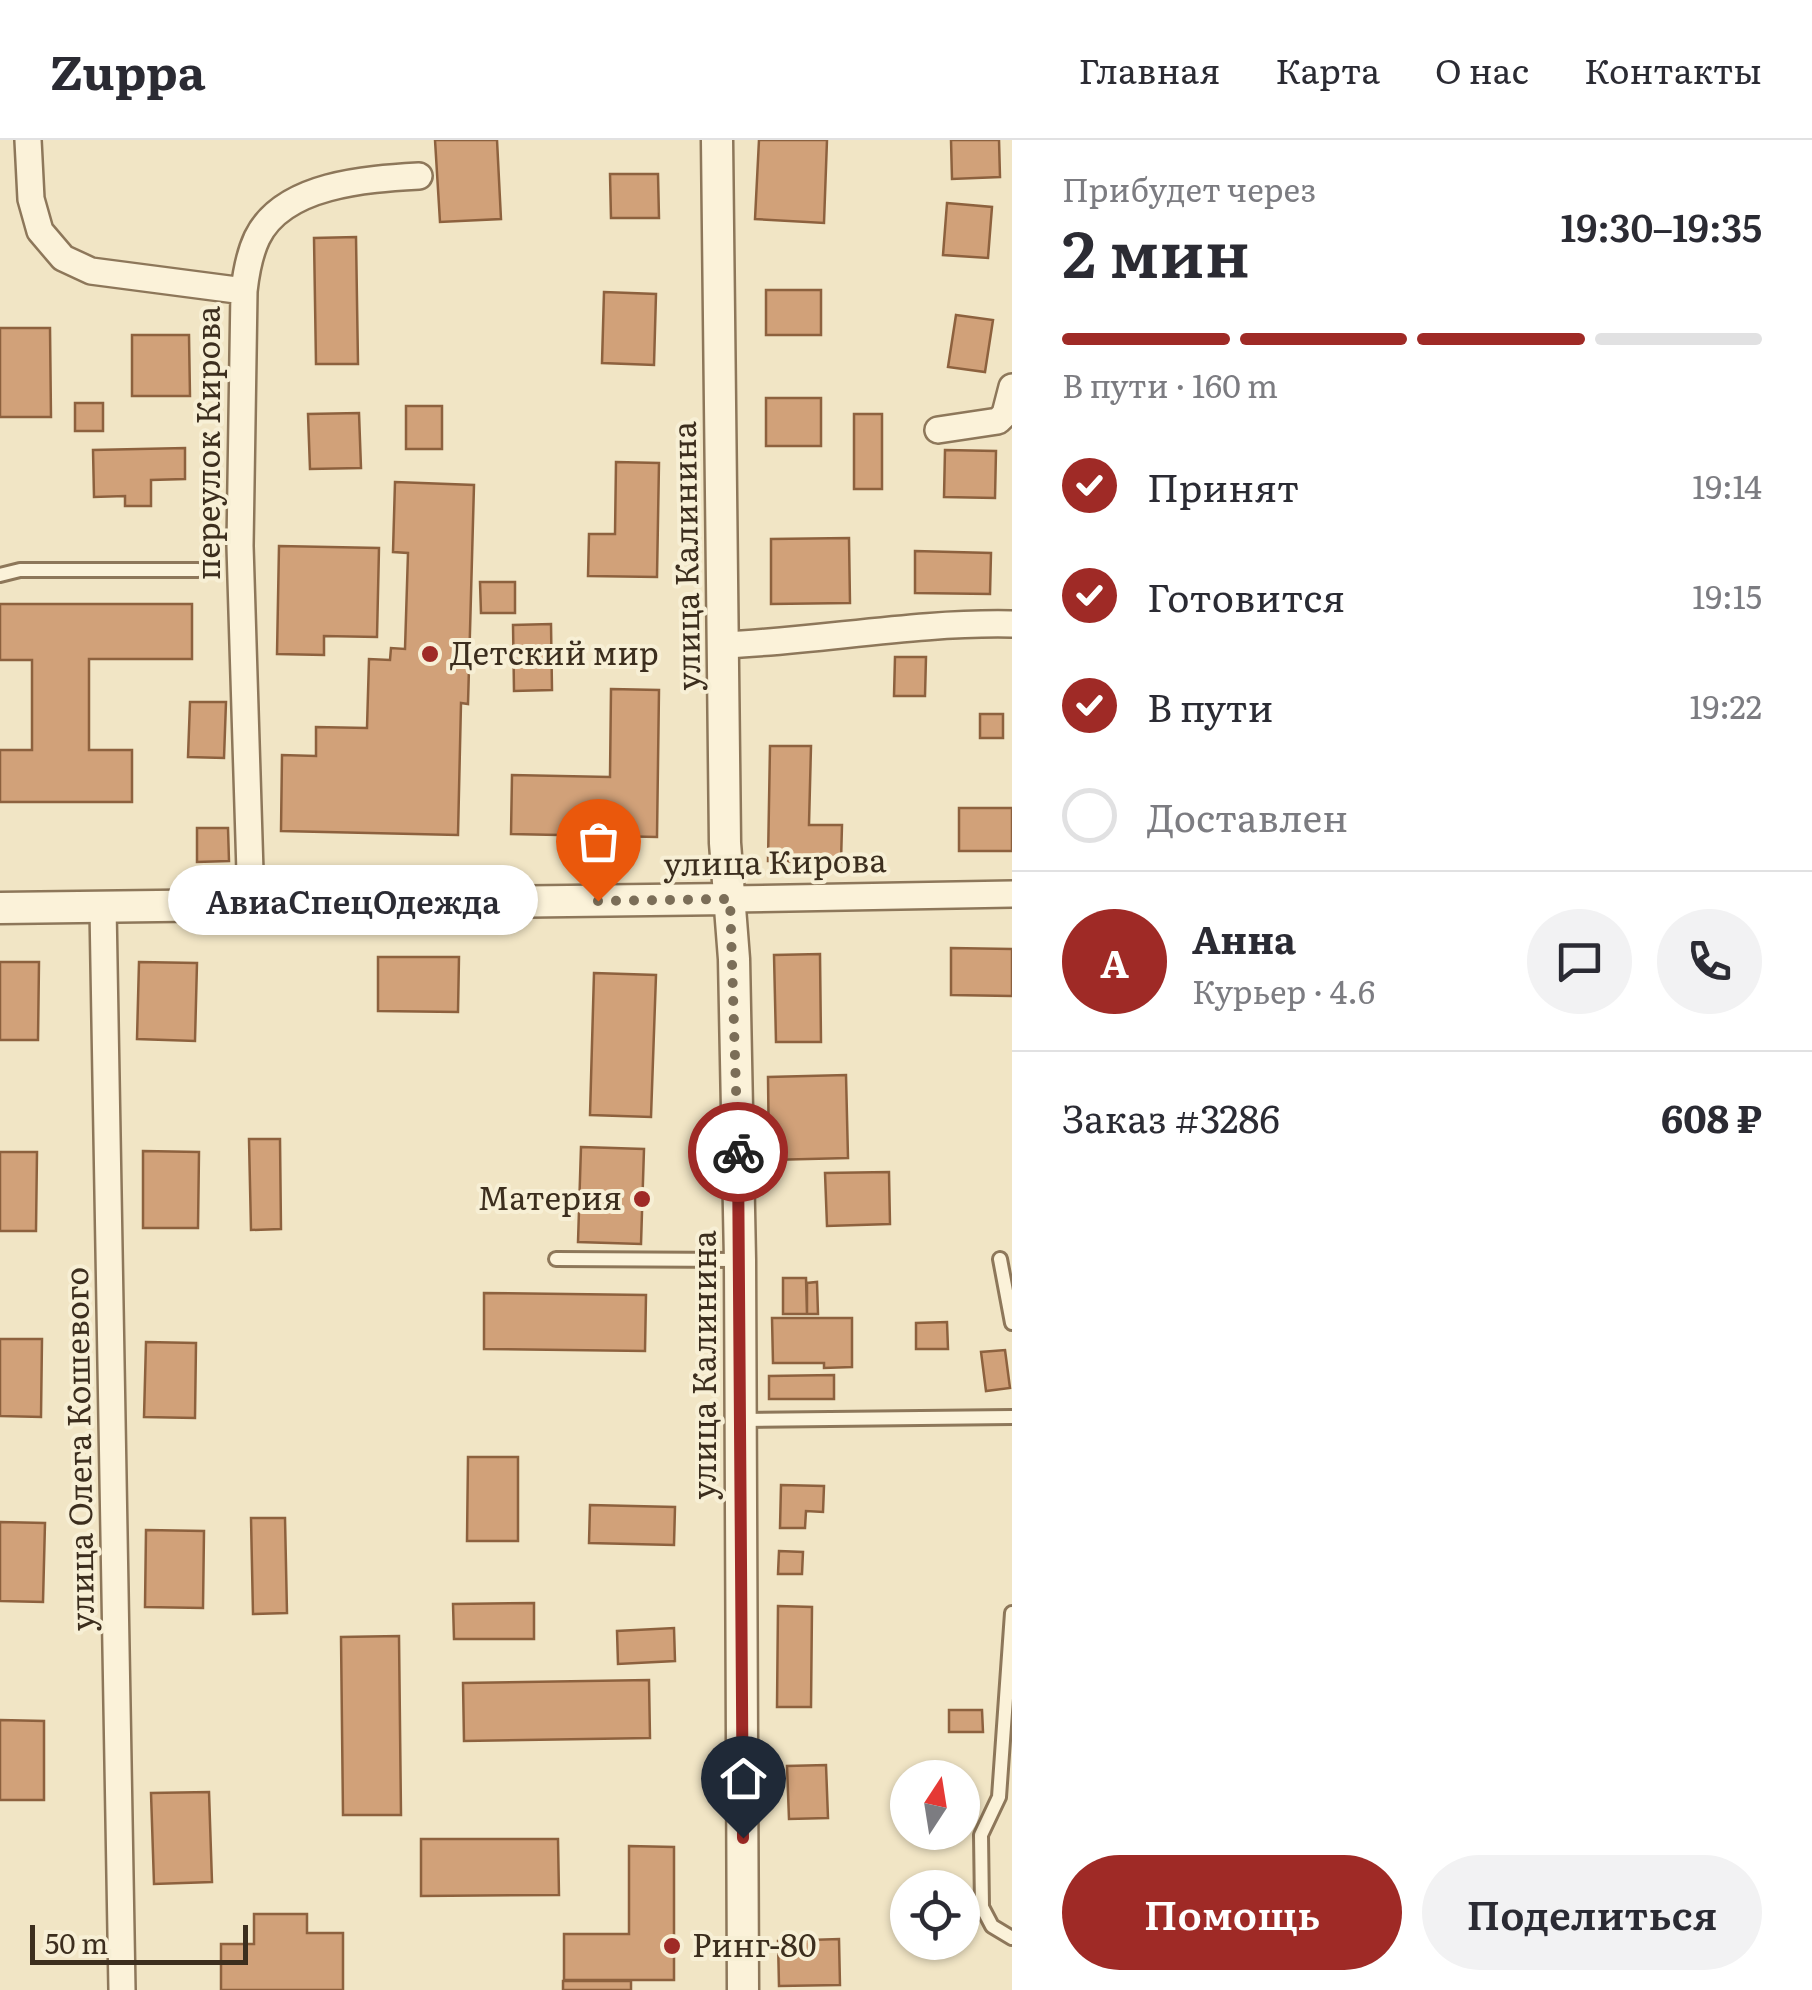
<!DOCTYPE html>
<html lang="ru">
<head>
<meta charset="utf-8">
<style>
  :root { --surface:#fff; --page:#f2f2f3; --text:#2b2b33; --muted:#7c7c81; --line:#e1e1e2; --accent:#9f2a26 }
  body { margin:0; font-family:Literata,serif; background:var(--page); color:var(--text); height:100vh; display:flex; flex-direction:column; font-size:38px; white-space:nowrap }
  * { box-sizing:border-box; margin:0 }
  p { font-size:32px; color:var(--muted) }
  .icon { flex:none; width:55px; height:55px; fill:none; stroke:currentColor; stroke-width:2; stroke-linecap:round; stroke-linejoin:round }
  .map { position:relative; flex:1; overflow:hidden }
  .side { display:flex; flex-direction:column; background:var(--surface); width:800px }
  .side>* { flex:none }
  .needle { width:65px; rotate:12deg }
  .controls { position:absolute; left:890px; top:1620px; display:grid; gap:20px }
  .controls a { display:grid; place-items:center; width:90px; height:90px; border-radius:50%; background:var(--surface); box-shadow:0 2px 8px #0004; font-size:50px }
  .scale { position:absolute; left:30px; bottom:25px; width:218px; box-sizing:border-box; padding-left:10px; border:5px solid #3c2e1e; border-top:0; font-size:28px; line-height:35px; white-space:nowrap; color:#3c2e1e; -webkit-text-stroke:8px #f7efd5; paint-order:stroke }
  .pin { position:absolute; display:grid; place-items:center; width:85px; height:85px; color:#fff; margin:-102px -42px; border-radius:50% 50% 50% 0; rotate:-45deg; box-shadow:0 0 10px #0007 }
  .pin .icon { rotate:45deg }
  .courier { position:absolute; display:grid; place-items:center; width:100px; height:100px; margin:-50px; border:8px solid #9f2a26; border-radius:50%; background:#fff; color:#222; box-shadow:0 2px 12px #0007 }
  .bubble { position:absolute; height:70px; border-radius:35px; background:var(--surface); box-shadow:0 2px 8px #0004; font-size:32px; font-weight:600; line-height:70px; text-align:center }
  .overview em { font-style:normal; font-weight:600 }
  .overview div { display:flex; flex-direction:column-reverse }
  .overview { display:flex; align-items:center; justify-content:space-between; height:170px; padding:0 50px }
  h1 { font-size:65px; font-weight:600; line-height:75px }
  .bar { display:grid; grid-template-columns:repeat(4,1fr); gap:15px 10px; align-content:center; height:120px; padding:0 50px }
  .bar i { height:12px; border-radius:8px; background:var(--line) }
  .bar .active { background:var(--accent) }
  .bar p { grid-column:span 4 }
  .line { display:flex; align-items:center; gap:25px; padding:0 50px; border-top:2px solid var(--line) }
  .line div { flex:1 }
  .round { display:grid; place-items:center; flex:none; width:105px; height:105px; border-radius:52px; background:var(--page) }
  ol { padding:0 50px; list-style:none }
  li { display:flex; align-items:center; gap:30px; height:110px }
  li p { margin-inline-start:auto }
  li .icon { padding:10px; border-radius:50%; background:var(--accent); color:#fff; stroke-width:4 }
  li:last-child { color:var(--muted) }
  li i { width:55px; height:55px; border:5px solid var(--line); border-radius:50% }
  .button { display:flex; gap:20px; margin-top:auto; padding:20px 50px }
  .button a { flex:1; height:115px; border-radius:60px; background:var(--accent); color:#fff; font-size:40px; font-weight:600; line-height:115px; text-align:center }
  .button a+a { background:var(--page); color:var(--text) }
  header { display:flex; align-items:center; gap:60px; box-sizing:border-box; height:140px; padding:0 50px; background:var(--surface); border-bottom:2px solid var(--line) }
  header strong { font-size:48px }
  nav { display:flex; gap:55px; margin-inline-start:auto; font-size:35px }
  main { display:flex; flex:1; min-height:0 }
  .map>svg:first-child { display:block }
  .building { fill:#d1a179; stroke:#8d613e; stroke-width:2.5 }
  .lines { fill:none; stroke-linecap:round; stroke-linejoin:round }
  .service-casing { stroke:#8d775a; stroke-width:18 }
  .minor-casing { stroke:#8d775a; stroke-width:30 }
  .tertiary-casing { stroke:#8d775a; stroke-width:35 }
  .service { stroke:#fbf2d9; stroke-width:12 }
  .minor { stroke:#fbf2d9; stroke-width:25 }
  .tertiary { stroke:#fbf2d9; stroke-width:30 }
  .done { stroke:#7b6e58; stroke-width:10; stroke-dasharray:0 18 }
  .route { stroke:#9f2a26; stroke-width:12 }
  .poi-dot { fill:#9f2a26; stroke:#f7efd5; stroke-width:4 }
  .labels { text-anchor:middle; stroke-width:8; stroke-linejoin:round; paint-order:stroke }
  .street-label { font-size:32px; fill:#3c2e1e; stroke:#f7efd5 }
  .poi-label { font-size:32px; fill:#3c2e1e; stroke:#f7efd5; text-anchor:start }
</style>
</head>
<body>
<header>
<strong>Zuppa</strong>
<nav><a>Главная</a><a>Карта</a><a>О нас</a><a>Контакты</a></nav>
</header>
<main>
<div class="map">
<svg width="1012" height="1850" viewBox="0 0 1012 1850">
  <rect width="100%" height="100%" fill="#f1e5c5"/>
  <path class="building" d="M435,0H497L501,79L440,82Z
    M759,0H827L824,83L755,79Z
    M951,0H999L1000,37L952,39Z
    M610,34H658L659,78H611Z
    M947,63L992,67L988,118L943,115Z
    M356,97L358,224H316L314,98Z
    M766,150H821V195H766Z
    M604,152L656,154L654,225L602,223Z
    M956,175L993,180L985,232L948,227Z
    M0,188H50L51,277H0Z
    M132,195H189L190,256H132Z
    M766,258H821V306H766Z
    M75,263H103V291H75Z
    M406,266H442V309H406Z
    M359,273L361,328L310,329L308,274Z
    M854,274H882V349H854Z
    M185,308V339L151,340V366H125V356L94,357L93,310Z
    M945,310L996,311L995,358L944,357Z
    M616,322L659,323L657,437L588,436L589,394H615Z
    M395,342L474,345L468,564L461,563L458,695L281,691L282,615L316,616V587L367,588L369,519L390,520L391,508L405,509L408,413L393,412Z
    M849,398L850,463L771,464V399Z
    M279,406L379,408L377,497L324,496V515L277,514Z
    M915,411L991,413L990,454L915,453Z
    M480,442H515V473H481Z
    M0,464H192V519H89V610H132V662H0V610H32V520H0Z
    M551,484L552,550L514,551L513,485Z
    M895,517H926L925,556H894Z
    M611,549L659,550L657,697L511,694L512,635L610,637Z
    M190,562H226L224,618L188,617Z
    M980,574H1003V598H980Z
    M770,606H811L809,685H842L841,722L768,721Z
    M959,668H1012V711H959Z
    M197,688H228L229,721L197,722Z
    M951,808L1012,809V856L951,855Z
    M820,814L821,902H776L774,815Z
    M378,817H459L458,872L378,871Z
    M0,822H39L38,900H0Z
    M139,822L197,823L195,901L137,899Z
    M594,833L656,835L651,977L590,975Z
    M846,935L848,1018L769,1020L768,937Z
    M249,999H280L281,1089L251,1090Z
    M581,1007L644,1009L641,1104L578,1102Z
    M143,1011L199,1012L198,1088H143Z
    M0,1012H37L36,1091H0Z
    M889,1032L890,1084L827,1086L825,1033Z
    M783,1138H806L807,1174H783Z
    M817,1142L818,1174H807V1143Z
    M484,1153L646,1155L645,1211L484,1209Z
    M772,1178H852V1227L824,1228V1223H773Z
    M947,1182L948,1209H916V1183Z
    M0,1199H42L41,1277L0,1276Z
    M146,1202L196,1203L195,1278L144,1277Z
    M1005,1210L1010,1248L986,1251L981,1212Z
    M834,1235V1259H769V1236Z
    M468,1317H518V1401H467Z
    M781,1345L824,1346L823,1372L806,1371L805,1388H780Z
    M590,1365L675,1367L674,1405L589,1403Z
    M251,1378H285L287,1473L253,1474Z
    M0,1382L45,1383L43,1462L0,1461Z
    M146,1390L204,1391L203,1468L145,1467Z
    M779,1411L803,1412L802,1434H778Z
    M534,1463V1499H454L453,1464Z
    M778,1466L812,1467L811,1567H777Z
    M674,1488L675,1521L618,1524L617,1491Z
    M399,1496L401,1675H343L341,1497Z
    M649,1540L650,1598L464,1601L463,1543Z
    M949,1570H982L983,1592H949Z
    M0,1580L44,1581V1660H0Z
    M826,1625L828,1678L789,1679L787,1626Z
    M209,1652L212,1742L154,1744L151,1653Z
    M421,1699H558L559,1755L421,1756Z
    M629,1706L674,1707V1840H564V1794H629Z
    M254,1774H307V1793H343V1850H221V1804H254Z
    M839,1799L840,1845L779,1846L778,1801Z
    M563,1841H631V1850H563Z"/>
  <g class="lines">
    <defs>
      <path id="service" d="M0,435L20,430H198
        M556,1119L738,1120
        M1000,1119L1012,1183
        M741,1280L1012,1277
        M1012,1473L999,1657L981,1695L982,1767L992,1786L1012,1798"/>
      <path id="minor" d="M28,0L31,59L40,91L63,118L91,131L244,151L240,406L251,765
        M244,151C246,133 249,115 257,98C283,44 367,39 419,36
        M938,290L998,281L1005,274L1012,247
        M723,505C820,501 915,482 1012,484
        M730,759L1012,754
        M103,767L122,1850"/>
      <path id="tertiary" d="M717,0L725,703L734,819L740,1120L743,1850
        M0,768L730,759"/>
    </defs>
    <use href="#service" class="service-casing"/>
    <use href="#minor" class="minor-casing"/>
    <use href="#tertiary" class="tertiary-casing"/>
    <use href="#service" class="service"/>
    <use href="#minor" class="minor"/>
    <use href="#tertiary" class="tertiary"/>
  </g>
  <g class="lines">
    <path class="done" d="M598,761L730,759L738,1012"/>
    <path class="route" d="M738,1012L743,1698"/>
  </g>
  <g class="poi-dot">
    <circle cx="430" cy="514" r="10"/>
    <circle cx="642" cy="1059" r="10"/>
    <circle cx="672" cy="1806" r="10"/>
  </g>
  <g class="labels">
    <g class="street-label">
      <text transform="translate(209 303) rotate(-90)" y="11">переулок Кирова</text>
      <text transform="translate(687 416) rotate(-91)" y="11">улица Калинина</text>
      <text transform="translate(775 723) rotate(-1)" y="11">улица Кирова</text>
      <text transform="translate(705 1225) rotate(-90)" y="11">улица Калинина</text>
      <text transform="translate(80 1309) rotate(-91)" y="11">улица Олега Кошевого</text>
    </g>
    <g class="poi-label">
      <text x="450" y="525">Детский мир</text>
      <text x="622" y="1070" text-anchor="end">Материя</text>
      <text x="692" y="1817">Ринг-80</text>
    </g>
  </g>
</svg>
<div class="controls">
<a><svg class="needle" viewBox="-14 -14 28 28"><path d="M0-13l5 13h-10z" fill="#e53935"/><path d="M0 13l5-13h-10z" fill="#7c7c81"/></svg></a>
<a><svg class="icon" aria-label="locate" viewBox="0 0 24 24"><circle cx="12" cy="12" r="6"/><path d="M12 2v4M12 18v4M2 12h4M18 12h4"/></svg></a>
</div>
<div class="scale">50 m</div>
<div class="pin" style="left:598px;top:761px;background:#ea580c"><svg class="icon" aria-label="bag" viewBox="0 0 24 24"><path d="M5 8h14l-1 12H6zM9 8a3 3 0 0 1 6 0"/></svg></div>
<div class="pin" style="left:743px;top:1698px;background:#1f2937"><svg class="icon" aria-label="home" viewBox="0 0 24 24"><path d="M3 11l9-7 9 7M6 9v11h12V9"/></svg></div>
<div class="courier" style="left:738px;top:1012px"><svg class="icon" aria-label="bike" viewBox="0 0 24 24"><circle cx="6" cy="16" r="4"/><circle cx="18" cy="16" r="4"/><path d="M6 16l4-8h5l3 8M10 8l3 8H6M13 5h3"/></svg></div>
<div class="bubble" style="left:168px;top:725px;width:370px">АвиаСпецОдежда</div>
</div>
<section class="side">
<div class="overview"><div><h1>2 мин</h1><p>Прибудет через</p></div><em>19:30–19:35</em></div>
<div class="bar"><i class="active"></i><i class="active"></i><i class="active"></i><i></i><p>В пути · 160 m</p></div>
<ol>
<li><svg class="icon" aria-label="check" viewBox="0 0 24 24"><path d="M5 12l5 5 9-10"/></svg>Принят<p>19:14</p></li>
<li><svg class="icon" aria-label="check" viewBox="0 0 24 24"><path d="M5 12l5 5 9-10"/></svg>Готовится<p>19:15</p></li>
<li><svg class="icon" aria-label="check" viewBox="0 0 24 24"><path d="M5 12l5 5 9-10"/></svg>В пути<p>19:22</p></li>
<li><i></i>Доставлен</li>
</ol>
<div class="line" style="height:180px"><b class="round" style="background:var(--accent);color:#fff">А</b><div><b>Анна</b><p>Курьер · 4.6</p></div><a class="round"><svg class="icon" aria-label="chat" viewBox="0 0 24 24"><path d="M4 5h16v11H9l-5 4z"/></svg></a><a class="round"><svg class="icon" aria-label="phone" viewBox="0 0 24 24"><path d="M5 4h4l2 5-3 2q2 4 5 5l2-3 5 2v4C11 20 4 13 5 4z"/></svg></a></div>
<div class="line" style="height:130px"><div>Заказ #3286</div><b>608 ₽</b></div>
<div class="button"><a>Помощь</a><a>Поделиться</a></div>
</section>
</main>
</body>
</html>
